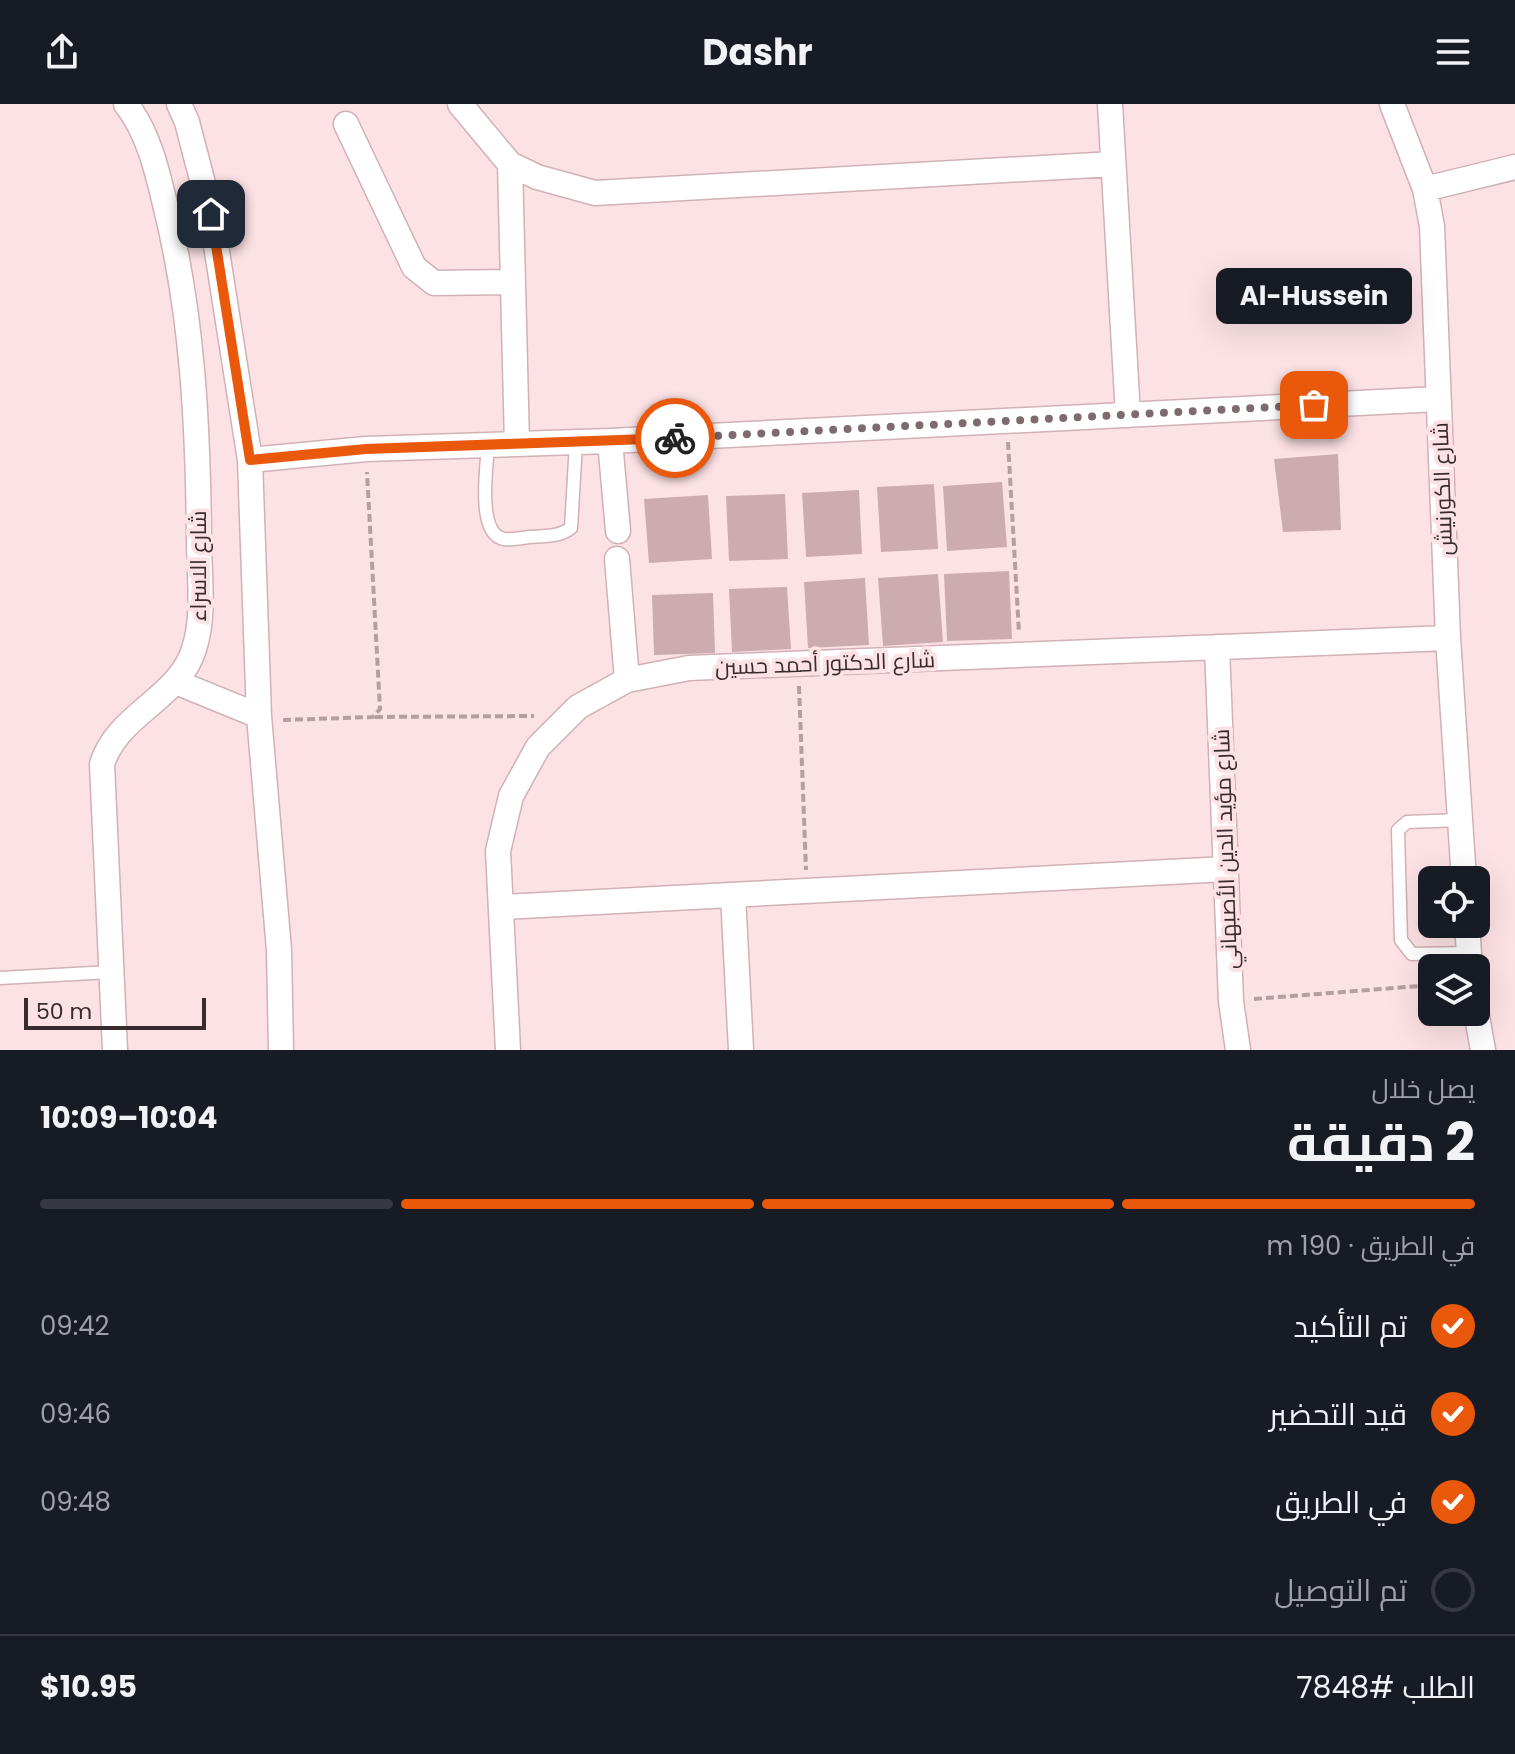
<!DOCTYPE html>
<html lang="ar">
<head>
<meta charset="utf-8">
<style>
  :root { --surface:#171b24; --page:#20242c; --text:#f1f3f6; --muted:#9ea1a6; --line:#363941; --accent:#ea580c }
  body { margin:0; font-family:Poppins,Cairo,sans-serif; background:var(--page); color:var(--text); direction:rtl; height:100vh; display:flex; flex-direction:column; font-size:30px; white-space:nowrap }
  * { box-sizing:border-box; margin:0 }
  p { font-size:26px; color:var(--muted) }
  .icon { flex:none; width:44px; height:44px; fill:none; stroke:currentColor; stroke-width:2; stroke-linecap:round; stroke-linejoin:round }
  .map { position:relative; height:946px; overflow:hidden; direction:ltr }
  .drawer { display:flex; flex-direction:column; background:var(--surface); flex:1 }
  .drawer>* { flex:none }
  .buttons { position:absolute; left:1418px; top:762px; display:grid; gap:16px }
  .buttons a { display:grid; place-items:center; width:72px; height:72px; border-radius:12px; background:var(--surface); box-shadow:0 8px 32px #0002; font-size:40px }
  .scale { position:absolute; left:24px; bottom:20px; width:182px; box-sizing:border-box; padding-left:8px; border:4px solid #382b2d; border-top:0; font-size:22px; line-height:28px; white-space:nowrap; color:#382b2d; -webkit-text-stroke:6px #fde2e5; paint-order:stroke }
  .pin { position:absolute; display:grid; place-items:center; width:68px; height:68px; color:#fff; margin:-34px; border-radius:16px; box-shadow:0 4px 12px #0006 }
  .courier { position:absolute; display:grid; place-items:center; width:80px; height:80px; margin:-40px; border:6px solid #ea580c; border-radius:50%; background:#fff; color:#222; box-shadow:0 2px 10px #0007 }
  .bubble { position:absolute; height:56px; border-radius:12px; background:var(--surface); box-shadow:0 8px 32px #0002; font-size:26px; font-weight:700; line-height:56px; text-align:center; direction:rtl }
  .headline em { font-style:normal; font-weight:700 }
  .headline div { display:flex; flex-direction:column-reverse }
  .headline { display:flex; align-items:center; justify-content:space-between; height:136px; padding:0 40px }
  h1 { font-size:52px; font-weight:700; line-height:60px }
  .bar { display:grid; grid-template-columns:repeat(4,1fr); gap:12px 8px; align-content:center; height:96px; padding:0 40px }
  .bar i { height:10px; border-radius:6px; background:var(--line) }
  .bar .on { background:var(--accent) }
  .bar p { grid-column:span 4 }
  .line { display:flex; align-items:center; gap:20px; padding:0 40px; border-top:2px solid var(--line) }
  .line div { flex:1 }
  ol { padding:0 40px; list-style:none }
  li { display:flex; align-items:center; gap:24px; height:88px }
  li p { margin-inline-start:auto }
  li .icon { padding:8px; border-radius:50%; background:var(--accent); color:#fff; stroke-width:4 }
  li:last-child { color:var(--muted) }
  li i { width:44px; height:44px; border:4px solid var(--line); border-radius:50% }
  header { display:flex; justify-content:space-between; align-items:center; height:104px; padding:0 40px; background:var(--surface); font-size:36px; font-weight:700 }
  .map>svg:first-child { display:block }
  .building { fill:#ccacb0 }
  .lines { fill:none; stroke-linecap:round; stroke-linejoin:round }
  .service-casing { stroke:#d1b1b5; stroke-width:15 }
  .minor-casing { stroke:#d1b1b5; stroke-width:27 }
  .path { stroke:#b49ea0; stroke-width:4; stroke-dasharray:8 4; stroke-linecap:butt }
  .service { stroke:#fff; stroke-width:12 }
  .minor { stroke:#fff; stroke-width:24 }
  .done { stroke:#7d6b6d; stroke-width:8; stroke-dasharray:0 14.4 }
  .route { stroke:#ea580c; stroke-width:10 }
  .labels { text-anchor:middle; stroke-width:8; stroke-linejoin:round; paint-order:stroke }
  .street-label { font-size:22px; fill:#382b2d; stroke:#fde2e5 }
</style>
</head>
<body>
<header><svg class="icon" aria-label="menu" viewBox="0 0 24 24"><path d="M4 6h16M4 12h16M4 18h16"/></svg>Dashr<svg class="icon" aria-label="share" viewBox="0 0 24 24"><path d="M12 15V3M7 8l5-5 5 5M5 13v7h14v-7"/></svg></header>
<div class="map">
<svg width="1515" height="946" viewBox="0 0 1515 946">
  <rect width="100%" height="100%" fill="#fde2e5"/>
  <path class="building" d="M1338,350L1341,426L1283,428L1274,355Z
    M1002,378L1007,443L947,447L943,382Z
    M934,380L938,445L881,448L877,383Z
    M859,386L862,450L806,453L802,389Z
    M785,390L788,455L729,457L726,392Z
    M708,391L712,455L649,459L644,395Z
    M1009,467L1012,535L947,537L944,470Z
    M938,470L943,538L883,542L878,474Z
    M865,474L869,541L808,544L804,478Z
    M787,483L791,545L732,548L729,485Z
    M713,489L715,549L654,551L652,491Z"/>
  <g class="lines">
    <defs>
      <path id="service" d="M488,341C487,362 476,430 504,435C511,436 522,434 529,433C545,432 559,433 571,424L576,339
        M1460,716L1407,718L1398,726L1401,836L1412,850L1469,849
        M0,874L111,868"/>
      <path id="minor" d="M179,0L187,18L211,110L250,356L259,612L279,846L281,946
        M460,0L510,60L537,73L595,89L1113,60
        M1110,0L1128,311
        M1392,0L1425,85L1432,122L1448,534L1464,776
        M346,20L414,163L434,179L513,178
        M510,60L517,340
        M1425,85L1515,63
        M610,337L618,427
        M250,356L366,345L610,337L1438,295
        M617,455L627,576
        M1217,543L1231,897L1238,946
        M176,578L259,612
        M733,791L741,946
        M502,803L1226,765
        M1467,820L1470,864
        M1476,907L1483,946
        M115,946L102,660C118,609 178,596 194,545C205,512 199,471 199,437C198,322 193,212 165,100C157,66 148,28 126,0
        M508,946L498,747L511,692L538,643L578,603L627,576L689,564L1448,534"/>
    </defs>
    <use href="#service" class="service-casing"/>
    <use href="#minor" class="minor-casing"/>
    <path class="path" d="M1008,338L1019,529
      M799,582L806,766
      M375,613L534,612
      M283,616L373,613L380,605L367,368
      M1254,895L1432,881"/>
    <use href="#service" class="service"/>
    <use href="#minor" class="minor"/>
  </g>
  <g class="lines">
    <path class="done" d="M675,334L1314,301"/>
    <path class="route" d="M211,110L250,356L366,345L675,334"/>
  </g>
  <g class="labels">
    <g class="street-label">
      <text transform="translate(1442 385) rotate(-92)" y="8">شارع الكورنيش</text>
      <text transform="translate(198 462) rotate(-90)" y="8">شارع الاسراء</text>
      <text transform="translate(825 559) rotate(-2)" y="8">شارع الدكتور أحمد حسين</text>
      <text transform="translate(1225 745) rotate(-92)" y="8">شارع مؤيد الدين الأصبهاني</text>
    </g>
  </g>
</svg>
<div class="buttons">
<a><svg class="icon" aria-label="locate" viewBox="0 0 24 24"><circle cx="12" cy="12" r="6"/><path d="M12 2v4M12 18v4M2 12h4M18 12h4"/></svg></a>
<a><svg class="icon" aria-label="layers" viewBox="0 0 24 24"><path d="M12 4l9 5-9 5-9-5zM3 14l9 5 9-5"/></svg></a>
</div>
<div class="scale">50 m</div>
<div class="pin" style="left:1314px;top:301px;background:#ea580c"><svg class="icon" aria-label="bag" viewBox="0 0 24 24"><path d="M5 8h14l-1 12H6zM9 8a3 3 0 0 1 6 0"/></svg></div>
<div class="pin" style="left:211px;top:110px;background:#1f2937"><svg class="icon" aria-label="home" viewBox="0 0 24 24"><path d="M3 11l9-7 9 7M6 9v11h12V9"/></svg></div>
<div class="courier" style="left:675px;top:334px"><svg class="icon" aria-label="bike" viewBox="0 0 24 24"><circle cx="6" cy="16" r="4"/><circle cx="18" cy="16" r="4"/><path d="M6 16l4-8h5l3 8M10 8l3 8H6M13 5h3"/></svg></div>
<div class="bubble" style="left:1216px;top:164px;width:196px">Al-Hussein</div>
</div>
<section class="drawer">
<div class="headline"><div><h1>2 دقيقة</h1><p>يصل خلال</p></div><em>10:04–10:09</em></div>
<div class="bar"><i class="on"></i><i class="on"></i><i class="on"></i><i></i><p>في الطريق · 190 m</p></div>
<ol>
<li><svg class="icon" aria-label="check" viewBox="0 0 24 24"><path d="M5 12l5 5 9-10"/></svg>تم التأكيد<p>09:42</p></li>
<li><svg class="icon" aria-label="check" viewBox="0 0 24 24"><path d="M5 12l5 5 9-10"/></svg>قيد التحضير<p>09:46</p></li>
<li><svg class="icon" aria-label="check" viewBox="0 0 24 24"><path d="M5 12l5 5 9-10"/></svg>في الطريق<p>09:48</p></li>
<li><i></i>تم التوصيل</li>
</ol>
<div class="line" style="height:104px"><div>الطلب #7848</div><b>$10.95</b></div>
</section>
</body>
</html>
